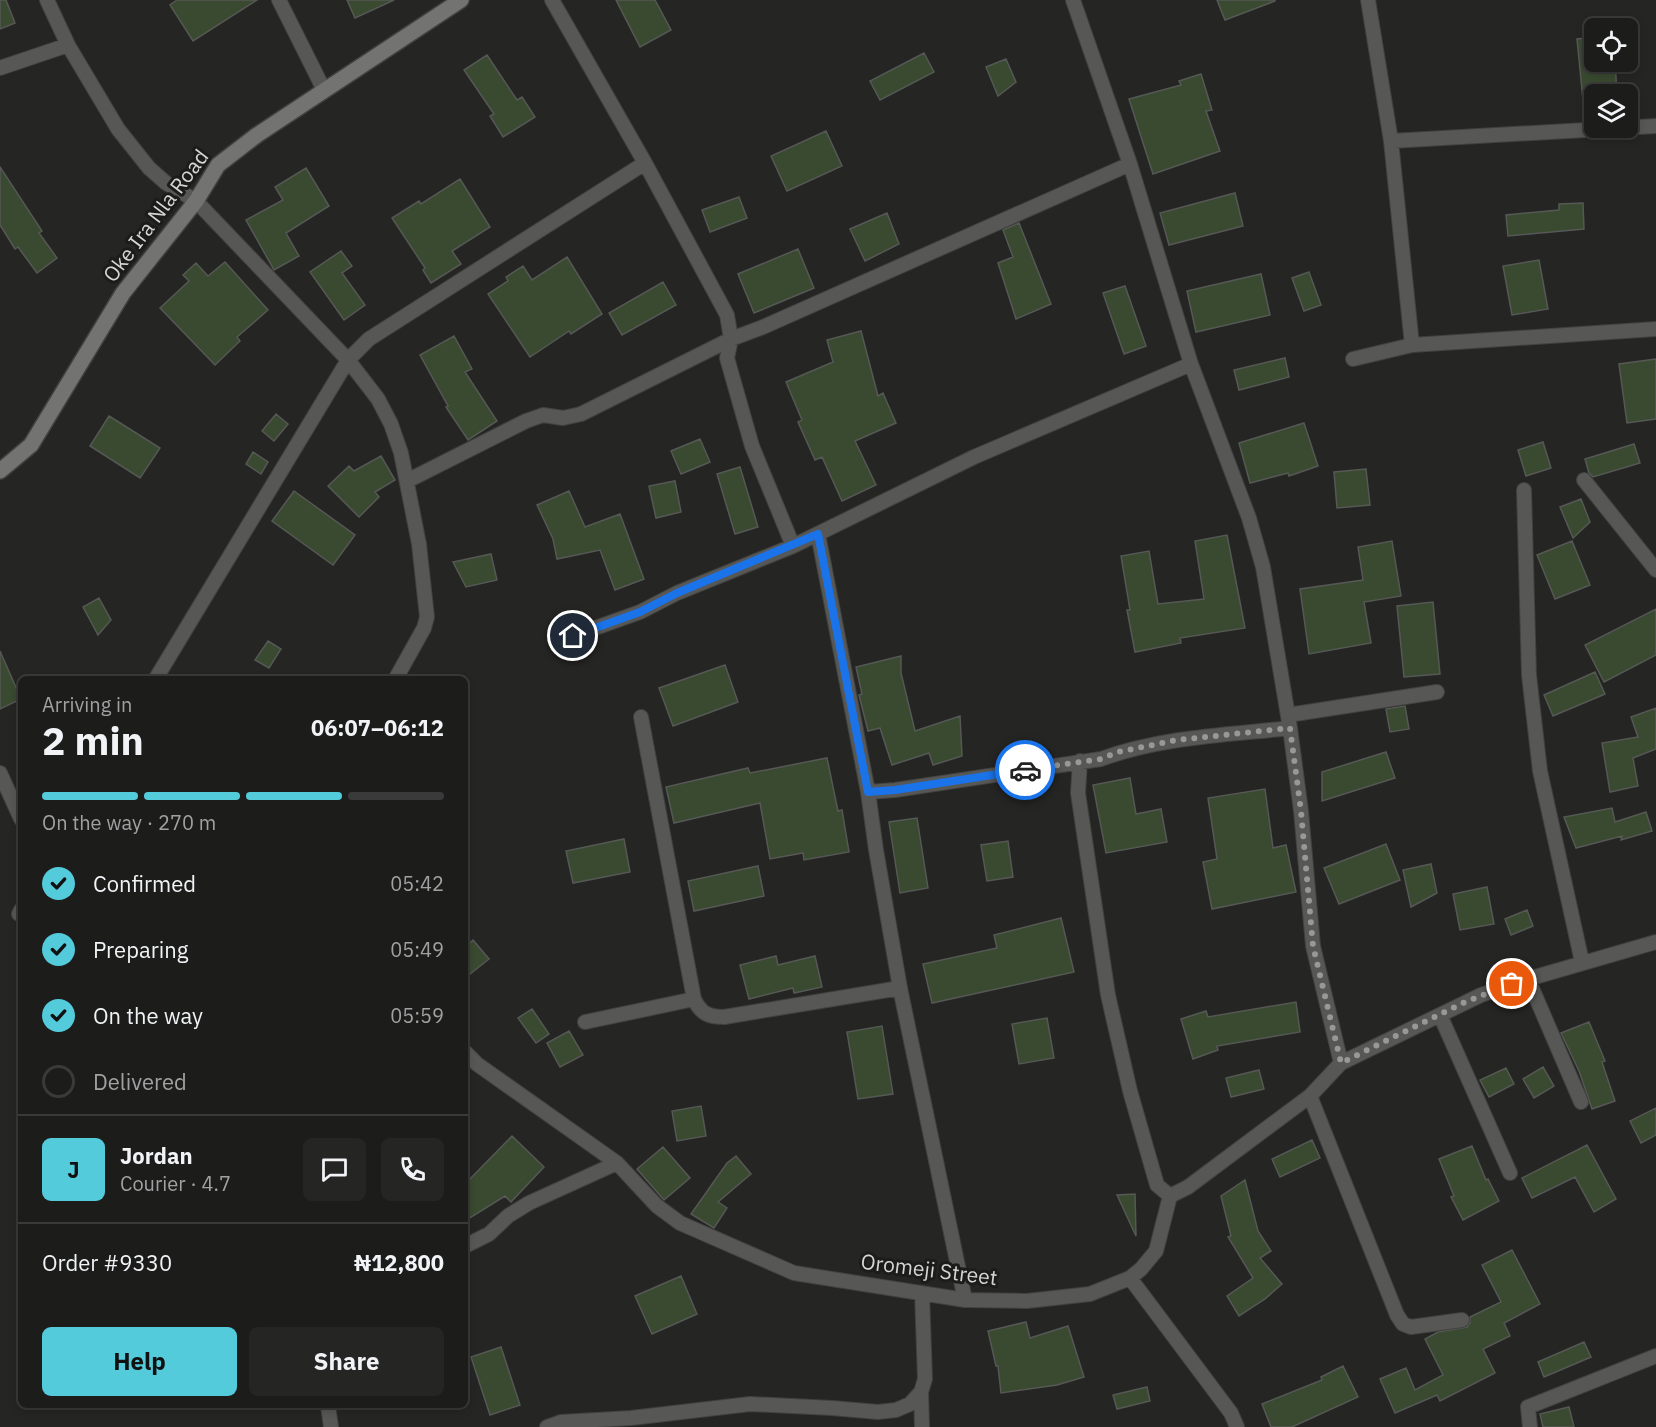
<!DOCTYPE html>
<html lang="en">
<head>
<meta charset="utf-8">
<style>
  :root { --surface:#1c1c1b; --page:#252524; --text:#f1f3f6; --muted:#a0a1a3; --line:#3a3a3a; --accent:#53cbdb }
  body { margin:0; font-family:"IBM Plex Sans",sans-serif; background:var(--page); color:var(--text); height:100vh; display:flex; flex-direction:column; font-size:22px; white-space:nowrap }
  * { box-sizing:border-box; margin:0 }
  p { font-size:20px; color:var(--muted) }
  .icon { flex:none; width:33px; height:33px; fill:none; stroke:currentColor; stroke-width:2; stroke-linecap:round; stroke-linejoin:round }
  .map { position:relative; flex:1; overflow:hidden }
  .sheet { position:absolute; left:18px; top:676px; width:450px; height:732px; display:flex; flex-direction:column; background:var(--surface); border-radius:9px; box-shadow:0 3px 9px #0003,0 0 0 2px var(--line) }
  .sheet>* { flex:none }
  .controls { position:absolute; left:1584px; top:18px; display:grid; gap:12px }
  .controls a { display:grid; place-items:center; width:54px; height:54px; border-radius:9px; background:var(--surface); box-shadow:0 3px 9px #0003,0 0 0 2px var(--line); font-size:30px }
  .pin { position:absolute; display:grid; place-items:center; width:51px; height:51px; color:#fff; margin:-26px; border:3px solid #fff; border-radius:50%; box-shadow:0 2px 6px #0007 }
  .courier { position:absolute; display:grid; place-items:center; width:60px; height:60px; margin:-30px; border:4px solid #1a73e8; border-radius:50%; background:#fff; color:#222; box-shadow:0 2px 8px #0007 }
  .overview em { font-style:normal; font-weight:800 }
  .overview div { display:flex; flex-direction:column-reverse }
  .overview { display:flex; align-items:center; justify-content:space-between; height:102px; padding:0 24px }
  h1 { font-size:39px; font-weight:800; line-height:45px }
  .bar { display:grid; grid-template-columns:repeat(4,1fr); gap:9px 6px; align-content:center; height:72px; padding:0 24px }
  .bar i { height:8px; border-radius:4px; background:var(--line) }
  .bar .on { background:var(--accent) }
  .bar p { grid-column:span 4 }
  .line { display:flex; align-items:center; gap:15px; padding:0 24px; border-top:2px solid var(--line) }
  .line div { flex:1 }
  .round { display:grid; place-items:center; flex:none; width:63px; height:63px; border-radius:9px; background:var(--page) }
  ol { padding:0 24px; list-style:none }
  li { display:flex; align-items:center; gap:18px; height:66px }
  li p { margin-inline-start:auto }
  li .icon { padding:6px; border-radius:50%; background:var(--accent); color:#111; stroke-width:4 }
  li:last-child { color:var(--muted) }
  li i { width:33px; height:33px; border:3px solid var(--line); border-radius:50% }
  .primary-button { display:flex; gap:12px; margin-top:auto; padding:12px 24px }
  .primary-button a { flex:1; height:69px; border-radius:9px; background:var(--accent); color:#111; font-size:24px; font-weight:800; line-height:69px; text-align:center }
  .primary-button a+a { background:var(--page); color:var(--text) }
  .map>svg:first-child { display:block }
  .building { fill:#394a30; stroke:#565855; stroke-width:1.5 }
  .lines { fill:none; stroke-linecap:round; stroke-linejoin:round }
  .street-casing { stroke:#414240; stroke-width:16 }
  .secondary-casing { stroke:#414240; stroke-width:18 }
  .street { stroke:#575756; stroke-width:14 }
  .secondary { stroke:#737371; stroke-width:15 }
  .done { stroke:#989897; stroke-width:6; stroke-dasharray:0 10.8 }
  .route { stroke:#1a73e8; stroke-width:8 }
  .labels { text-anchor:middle; stroke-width:6; stroke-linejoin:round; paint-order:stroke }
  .street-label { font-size:21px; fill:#d6d6d5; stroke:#1c1c1a }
</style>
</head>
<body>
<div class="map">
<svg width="1656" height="1427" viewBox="0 0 1656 1427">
  <rect width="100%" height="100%" fill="#252624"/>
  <path class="building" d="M0,0H6L15,23L0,29Z
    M177,0H257L193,41L170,5Z
    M347,0H394L355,18Z
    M616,0H655L671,30L640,47Z
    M1217,0H1275V1L1225,20Z
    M1594,37V62H1615L1617,94H1594V120L1585,121L1577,39Z
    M924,53L934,72L880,100L870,81Z
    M487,55L517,100L522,97L535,117L503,137L490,116L494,114L464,70Z
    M1006,59L1016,82L998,96L986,67Z
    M1201,74L1212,110L1206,111L1220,151L1153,174L1129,99L1181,85L1179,81Z
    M826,131L842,166L787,191L771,156Z
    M0,167L42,231L39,233L57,258L37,273L18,247L15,249L0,225Z
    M306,168L329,206L286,233L299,256L274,270L246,220L283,200L275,187Z
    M460,179L490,227L452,251L461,264L431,283L423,270L425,268L392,218L419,201L421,204Z
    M1235,193L1243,226L1169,245L1160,213Z
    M739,197L747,218L710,232L702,210Z
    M1583,203L1584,229L1508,236L1506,215L1559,210V204Z
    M887,213L899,244L865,261L850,229Z
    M1019,223L1051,304L1016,319L998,263L1013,257L1003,230Z
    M798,249L814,288L754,313L738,274Z
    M341,251L352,266L342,273L365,305L344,320L310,272Z
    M567,257L602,314L571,334L569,331L530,357L488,294L508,281L506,277L523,266L532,280Z
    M1539,260L1548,309L1512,315L1503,266Z
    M225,262L268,310L237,337L240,341L215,365L160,308L189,281L183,275L196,263L208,276Z
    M1309,272L1321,305L1304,311L1292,278Z
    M1261,274L1270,315L1196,332L1187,291Z
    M663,282L676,305L622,335L609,313Z
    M1125,286L1146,346L1124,354L1103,293Z
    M861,331L878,396L883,393L896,423L855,441L876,485L842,501L822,457L815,460L798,422L802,420L786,382L833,362L827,340Z
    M454,336L472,369L465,372L497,421L468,440L446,407L448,406L420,355Z
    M1285,358L1289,377L1239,390L1234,370Z
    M1656,359V419L1627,423L1619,364Z
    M276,414L288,424L274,441L262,431Z
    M109,416L160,448L140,478L90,446Z
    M1304,423L1318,466L1289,476L1288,473L1250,483L1239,443Z
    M700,439L710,462L681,474L671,451Z
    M1543,442L1551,468L1526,476L1518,450Z
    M1634,444L1640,463L1593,477L1589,473L1585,459Z
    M253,452L268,462L261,474L246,464Z
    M381,456L395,480L375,492L379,497L359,517L328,486L349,466L354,471Z
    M740,467L758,527L735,534L717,474Z
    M1366,469L1370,505L1337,508L1334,472Z
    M675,481L681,512L656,518L649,486Z
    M294,491L355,535L333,565L272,521Z
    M569,491L585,527L620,514L644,579L615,590L600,550L557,559L553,539L537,505Z
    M1581,499L1590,522L1573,538L1560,507Z
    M1227,535L1245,628L1180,638L1181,643L1135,652L1127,610H1130L1121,556L1149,551L1158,604L1204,599L1195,541Z
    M1392,541L1401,596L1364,602L1371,643L1309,654L1300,589L1363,580L1358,547Z
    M1572,541L1590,585L1555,599L1537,555Z
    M491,554L497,580L466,587L453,562Z
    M99,598L111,620L98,635L83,607Z
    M1433,602L1440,674L1404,677L1397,606Z
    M1656,609V655L1604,682L1585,645Z
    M268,641L281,649L269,668L255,660Z
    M0,651L21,699L0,709Z
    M901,656V673L915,731L960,716L962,756L933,765L929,753L892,765L880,728L868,731L859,695L862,694L856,667Z
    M725,665L738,702L673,726L659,688Z
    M1595,672L1605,694L1553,716L1544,695Z
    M1405,706L1409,729L1390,732L1386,709Z
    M1656,708V749L1633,758L1638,786L1610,792L1602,743L1638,737L1631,717Z
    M1386,752L1395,778L1322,801V772Z
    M827,758L838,811L842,810L849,852L804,860L803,853L770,859L760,803L674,823L666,787L748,768L750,773Z
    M1130,778L1136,814L1161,809L1167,842L1106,853L1093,785Z
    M1265,789L1273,848L1286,845L1296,892L1212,909L1203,862L1217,859L1208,798Z
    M1612,808L1615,822L1646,812L1652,831L1621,840L1622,836L1576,848L1564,817Z
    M917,818L928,888L900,893L889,822Z
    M624,839L630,872L573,883L566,851Z
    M1008,841L1013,877L987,881L981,845Z
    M1386,844L1400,880L1339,904L1324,868Z
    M1431,864L1437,893L1411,907L1403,870Z
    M758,866L764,896L694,911L688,881Z
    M1487,887L1494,924L1460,930L1453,894Z
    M1527,910L1533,926L1511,935L1505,919Z
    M1061,918L1074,972L932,1003L923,964L997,948L994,935Z
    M473,940L489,959L465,978V947Z
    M776,956L778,965L815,956L822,987L794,993L793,988L749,999L740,965Z
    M1296,1002L1300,1032L1217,1046L1218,1050L1193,1059L1181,1019L1206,1011L1208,1017Z
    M532,1009L549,1034L536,1043L518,1018Z
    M1047,1018L1054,1058L1019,1064L1012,1024Z
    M1589,1022L1605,1061L1602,1062L1615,1101L1592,1109L1579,1071L1561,1033Z
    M882,1026L893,1094L858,1099L847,1032Z
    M569,1031L583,1055L560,1067L547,1043Z
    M1543,1067L1554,1086L1534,1098L1523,1079Z
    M1506,1068L1514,1084L1489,1097L1480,1080Z
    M1259,1070L1264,1089L1231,1097L1226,1078Z
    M701,1106L706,1136L677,1141L672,1111Z
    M1656,1108V1135L1641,1143L1630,1121Z
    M512,1136L544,1167L511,1202L505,1196L465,1221V1184Z
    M1312,1140L1320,1158L1280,1177L1272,1159Z
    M1587,1145L1616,1199L1594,1212L1575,1177L1532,1198L1522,1178Z
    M1472,1146L1486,1180L1488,1179L1499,1201L1463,1220L1451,1197L1454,1196L1439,1159Z
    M663,1147L690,1178L664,1200L637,1169Z
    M736,1156L751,1174L718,1202L727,1208L714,1228L691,1214L727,1163Z
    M1245,1180L1258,1231L1271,1251L1260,1258L1282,1284L1265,1299L1239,1316L1227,1296L1253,1278L1228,1237L1231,1236L1221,1196Z
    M1135,1194L1136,1236L1117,1195Z
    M1512,1250L1540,1304L1504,1323L1510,1336L1483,1349L1495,1373L1440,1401L1437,1395L1395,1413L1380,1379L1406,1368L1415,1390L1443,1375L1425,1339L1438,1332L1467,1327L1470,1323V1317L1501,1302L1482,1265Z
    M681,1276L697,1314L652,1334L635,1296Z
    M1026,1322L1030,1338L1068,1326L1084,1377L1057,1385L1001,1393L998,1366H996L988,1331Z
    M1584,1342L1591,1357L1544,1377L1538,1362Z
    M501,1347L520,1405L490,1415L471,1357Z
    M1343,1366L1358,1397L1292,1427H1271L1262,1404L1322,1380L1321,1377Z
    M1147,1387L1150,1401L1117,1409L1113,1395Z
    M1569,1407L1574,1427H1543L1540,1414Z"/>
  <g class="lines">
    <defs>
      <path id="street" d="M47,0L68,45L118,129L149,168L166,183L196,201L348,360L378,399L391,424L401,453L419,544L427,617L424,628L395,680
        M279,0L324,90
        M552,0L645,163L727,315L731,339L727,358L752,446L793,546
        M1073,0L1130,164L1191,364L1249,518L1263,567L1290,728L1301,811L1313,946L1341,1063
        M1368,0L1391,141L1412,345
        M0,68L68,45
        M1391,141L1656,126
        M1353,359L1412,345L1656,329
        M1584,480L1656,570
        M407,481L526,421L543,415L563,418L581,414L731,339L763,327L1130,164
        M1524,490L1529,675L1540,771L1582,962
        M818,534L868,792L876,850L900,988L965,1300
        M573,636L640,612L677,593L793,546L974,457L1191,364
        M155,680L348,360L369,339L645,163
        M1288,715L1437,692
        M641,717L694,999C701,1014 709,1017 724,1017L900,988
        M1080,761L1078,793L1108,995L1130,1091L1157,1185L1170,1196
        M0,773L21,819
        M868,792L895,790L1101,759C1161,737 1227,735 1290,728
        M19,914L21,910
        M1528,979L1581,1102
        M1440,1015L1510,1173
        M585,1022L694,999
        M465,1052L477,1064L617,1163L657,1206L680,1223L794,1273L965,1300L1027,1301L1090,1294L1130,1278L1141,1269L1156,1251L1170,1196L1188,1187L1310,1096L1341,1063L1481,995L1528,979L1656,942
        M1310,1096L1397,1315L1403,1324L1411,1327L1462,1320
        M465,1246L489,1234L508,1216L529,1203L617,1163
        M1130,1278L1231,1413L1237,1427
        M922,1293L925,1379L921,1392L922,1427
        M328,1406L331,1427
        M547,1427L561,1422L631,1418L750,1404L832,1408L878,1412L896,1410L910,1404L921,1392
        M1530,1427L1528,1407L1656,1356"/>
      <path id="secondary" d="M0,471L31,445L123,293L196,201L218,165L257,135L461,0"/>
    </defs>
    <use href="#street" class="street-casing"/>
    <use href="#secondary" class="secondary-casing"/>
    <use href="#street" class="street"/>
    <use href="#secondary" class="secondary"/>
  </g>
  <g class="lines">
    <path class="done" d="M1025,770L1101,759L1118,752L1177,740L1290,728L1301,811L1313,946L1341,1063L1465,1002L1512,984"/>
    <path class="route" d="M573,636L640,612L677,593L818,534L868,792L895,790L1025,770"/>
  </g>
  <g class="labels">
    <g class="street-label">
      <text transform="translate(156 216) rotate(-53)" y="7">Oke Ira Nla Road</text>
      <text transform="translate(929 1270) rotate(7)" y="7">Oromeji Street</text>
    </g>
  </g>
</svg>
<div class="controls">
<a><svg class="icon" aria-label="locate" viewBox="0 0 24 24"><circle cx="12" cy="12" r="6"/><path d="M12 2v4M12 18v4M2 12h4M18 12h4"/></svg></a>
<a><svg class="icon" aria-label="layers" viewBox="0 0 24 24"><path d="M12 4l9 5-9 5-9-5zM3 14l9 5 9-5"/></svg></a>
</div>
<div class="pin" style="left:1512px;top:984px;background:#ea580c"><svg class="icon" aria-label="bag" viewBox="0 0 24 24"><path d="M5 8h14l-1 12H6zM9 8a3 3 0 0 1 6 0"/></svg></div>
<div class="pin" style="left:573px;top:636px;background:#1f2937"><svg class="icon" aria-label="home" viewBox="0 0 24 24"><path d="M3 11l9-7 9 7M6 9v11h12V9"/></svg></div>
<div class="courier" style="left:1025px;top:770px"><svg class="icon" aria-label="car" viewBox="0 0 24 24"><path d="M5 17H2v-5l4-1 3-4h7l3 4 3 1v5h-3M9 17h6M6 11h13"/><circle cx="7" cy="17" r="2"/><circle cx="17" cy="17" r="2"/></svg></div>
<section class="sheet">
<div class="overview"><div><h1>2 min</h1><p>Arriving in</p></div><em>06:07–06:12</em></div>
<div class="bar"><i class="on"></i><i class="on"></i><i class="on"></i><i></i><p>On the way · 270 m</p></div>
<ol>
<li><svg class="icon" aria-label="check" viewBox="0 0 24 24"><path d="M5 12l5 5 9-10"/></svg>Confirmed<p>05:42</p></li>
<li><svg class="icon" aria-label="check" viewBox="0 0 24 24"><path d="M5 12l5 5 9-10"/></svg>Preparing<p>05:49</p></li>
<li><svg class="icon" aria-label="check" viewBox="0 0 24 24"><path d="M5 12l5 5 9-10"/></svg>On the way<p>05:59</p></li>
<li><i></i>Delivered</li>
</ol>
<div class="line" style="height:108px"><b class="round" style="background:var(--accent);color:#111">J</b><div><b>Jordan</b><p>Courier · 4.7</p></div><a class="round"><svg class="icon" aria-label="chat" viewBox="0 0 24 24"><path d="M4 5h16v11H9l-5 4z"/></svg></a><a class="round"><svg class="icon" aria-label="phone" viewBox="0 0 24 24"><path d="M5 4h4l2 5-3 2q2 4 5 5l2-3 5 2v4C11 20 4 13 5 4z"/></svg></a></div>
<div class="line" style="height:78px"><div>Order #9330</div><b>₦12,800</b></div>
<div class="primary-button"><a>Help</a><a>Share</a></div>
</section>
</div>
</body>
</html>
